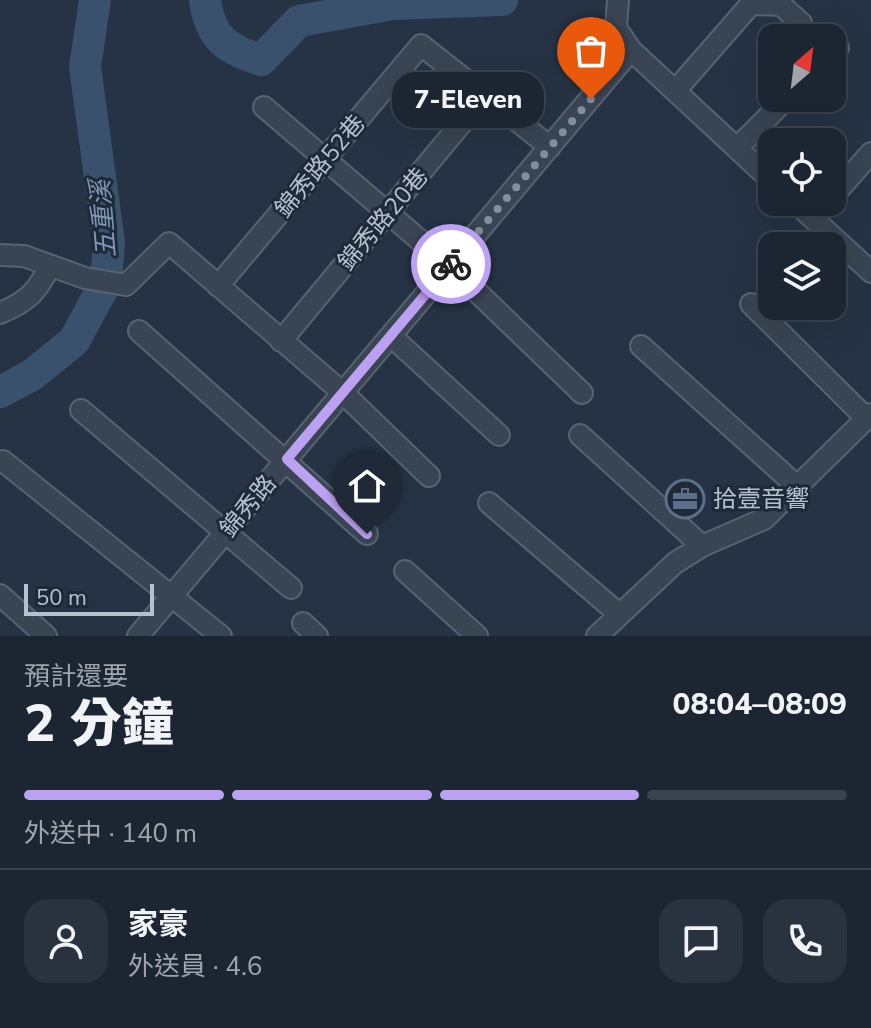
<!DOCTYPE html>
<html lang="zh-TW">
<head>
<meta charset="utf-8">
<style>
  :root { --surface:#1c2633; --page:#29323f; --text:#f1f3f6; --muted:#a0a5ac; --line:#3a434e; --accent:#bca0f2 }
  body { margin:0; font-family:"Nunito Sans","Noto Sans TC",sans-serif; background:var(--page); color:var(--text); height:100vh; display:flex; flex-direction:column; font-size:30px; white-space:nowrap }
  * { box-sizing:border-box; margin:0 }
  p { font-size:26px; color:var(--muted) }
  .icon { flex:none; width:44px; height:44px; fill:none; stroke:currentColor; stroke-width:2; stroke-linecap:round; stroke-linejoin:round }
  .map { position:relative; height:636px; overflow:hidden }
  .panel { display:flex; flex-direction:column; background:var(--surface); flex:1 }
  .panel>* { flex:none }
  .needle { width:52px; rotate:28deg }
  .buttons { position:absolute; left:758px; top:24px; display:grid; gap:16px }
  .buttons a { display:grid; place-items:center; width:88px; height:88px; border-radius:16px; background:var(--surface); box-shadow:0 8px 32px #0002,0 0 0 2px var(--line); font-size:40px }
  .scale { position:absolute; left:24px; bottom:20px; width:130px; box-sizing:border-box; padding-left:8px; border:4px solid #b7c0cd; border-top:0; font-size:22px; line-height:28px; white-space:nowrap; color:#b7c0cd; -webkit-text-stroke:6px #1f2a39; paint-order:stroke }
  .pin { position:absolute; display:grid; place-items:center; width:68px; height:68px; color:#fff; margin:-82px -34px; border-radius:50% 50% 50% 0; rotate:-45deg; box-shadow:0 0 8px #0007 }
  .pin .icon { rotate:45deg }
  .courier { position:absolute; display:grid; place-items:center; width:80px; height:80px; margin:-40px; border:6px solid #bca0f2; border-radius:50%; background:#fff; color:#222; box-shadow:0 2px 10px #0007 }
  .bubble { position:absolute; height:56px; border-radius:24px; background:var(--surface); box-shadow:0 8px 32px #0002,0 0 0 2px var(--line); font-size:26px; font-weight:800; line-height:56px; text-align:center }
  .headline em { font-style:normal; font-weight:800 }
  .headline div { display:flex; flex-direction:column-reverse }
  .headline { display:flex; align-items:center; justify-content:space-between; height:136px; padding:0 24px }
  h1 { font-size:52px; font-weight:800; line-height:60px }
  .bar { display:grid; grid-template-columns:repeat(4,1fr); gap:12px 8px; align-content:center; height:96px; padding:0 24px }
  .bar i { height:10px; border-radius:6px; background:var(--line) }
  .bar .active { background:var(--accent) }
  .bar p { grid-column:span 4 }
  .line { display:flex; align-items:center; gap:20px; padding:0 24px; border-top:2px solid var(--line) }
  .line div { flex:1 }
  .round { display:grid; place-items:center; flex:none; width:84px; height:84px; border-radius:24px; background:var(--page) }
  .map>svg:first-child { display:block }
  .lines { fill:none; stroke-linecap:round; stroke-linejoin:round }
  .river { stroke:#3a516d; stroke-width:32 }
  .minor-casing { stroke:#586371; stroke-width:24 }
  .minor { stroke:#3a4553; stroke-width:20 }
  .done { stroke:#848f9d; stroke-width:8; stroke-dasharray:0 14.4 }
  .route { stroke:#bca0f2; stroke-width:10 }
  .labels { text-anchor:middle; stroke-width:6; stroke-linejoin:round; paint-order:stroke }
  .street-label { font-size:24px; fill:#b7c0cd; stroke:#1f2a39 }
  .poi-label { font-size:24px; fill:#b7c0cd; stroke:#1f2a39; text-anchor:start }
  .water-label { font-size:26px; font-style:italic; fill:#7d97b5; stroke:#1f2a39 }
</style>
</head>
<body>
<div class="map">
<svg width="871" height="636" viewBox="0 0 871 636">
  <rect width="100%" height="100%" fill="#253344"/>
  <g class="lines">
    <path class="river" d="M205,0C210,38 226,49 261,60L299,21L393,4L502,0
      M0,392L32,375L74,341L106,282L109,243L85,67L95,0"/>
    <defs>
      <path id="minor" d="M618,0L616,28L631,50L772,181
        M832,53L838,48
        M675,91L751,4L781,5L801,23
        M264,107L450,266L582,393
        M737,148L787,98
        M832,197L871,153
        M795,202L871,272
        M0,255L24,256L85,278L126,285L169,243L343,393L429,476
        M218,286L421,45L550,147
        M751,304L867,419
        M0,313C27,302 37,292 50,266
        M139,331L367,534
        M391,336L499,435
        M281,341L484,96
        M641,346L799,488
        M81,410L291,588
        M580,435L702,546
        M3,461L221,636
        M489,503L619,614
        M405,571L477,636
        M0,595L46,636
        M303,623L317,636
        M138,636L631,50
        M597,636L675,563L702,546L764,519L871,414"/>
    </defs>
    <use href="#minor" class="minor-casing"/>
    <use href="#minor" class="minor"/>
  </g>
  <g class="lines">
    <path class="done" d="M451,264L591,99"/>
    <path class="route" d="M367,534L287,459L451,264"/>
  </g>
  <defs>
    <symbol id="office-ring" viewBox="-11 -11 22 22"><circle r="9.5" fill="#1f2a39" stroke="#5c6f8a" stroke-width="1.5"/><path d="M-6-3h4V-5.5h4V-3h4V5H-6ZM-1-4.5V-3h2v-1.5ZM-6 0V1H6V0Z" fill="#5c6f8a"/></symbol>
  </defs>
  <g fill-rule="evenodd">
    <use href="#office-ring" x="663" y="477" width="44" height="44"/>
  </g>
  <g class="labels">
    <g class="street-label">
      <text transform="translate(320 166) rotate(-50)" y="8">錦秀路52巷</text>
      <text transform="translate(383 219) rotate(-50)" y="8">錦秀路20巷</text>
      <text transform="translate(248 506) rotate(-50)" y="8">錦秀路</text>
    </g>
    <g class="poi-label">
      <text x="713" y="507">拾壹音響</text>
    </g>
    <g class="water-label">
      <text transform="translate(103 219) rotate(-95)" y="9">五重溪</text>
    </g>
  </g>
</svg>
<div class="buttons">
<a><svg class="needle" viewBox="-14 -14 28 28"><path d="M0-13l5 13h-10z" fill="#e53935"/><path d="M0 13l5-13h-10z" fill="#a0a5ac"/></svg></a>
<a><svg class="icon" aria-label="locate" viewBox="0 0 24 24"><circle cx="12" cy="12" r="6"/><path d="M12 2v4M12 18v4M2 12h4M18 12h4"/></svg></a>
<a><svg class="icon" aria-label="layers" viewBox="0 0 24 24"><path d="M12 4l9 5-9 5-9-5zM3 14l9 5 9-5"/></svg></a>
</div>
<div class="scale">50 m</div>
<div class="pin" style="left:591px;top:99px;background:#ea580c"><svg class="icon" aria-label="bag" viewBox="0 0 24 24"><path d="M5 8h14l-1 12H6zM9 8a3 3 0 0 1 6 0"/></svg></div>
<div class="pin" style="left:367px;top:534px;background:#1f2937"><svg class="icon" aria-label="home" viewBox="0 0 24 24"><path d="M3 11l9-7 9 7M6 9v11h12V9"/></svg></div>
<div class="courier" style="left:451px;top:264px"><svg class="icon" aria-label="bike" viewBox="0 0 24 24"><circle cx="6" cy="16" r="4"/><circle cx="18" cy="16" r="4"/><path d="M6 16l4-8h5l3 8M10 8l3 8H6M13 5h3"/></svg></div>
<div class="bubble" style="left:392px;top:72px;width:152px">7-Eleven</div>
</div>
<section class="panel">
<div class="headline"><div><h1>2 分鐘</h1><p>預計還要</p></div><em>08:04–08:09</em></div>
<div class="bar"><i class="active"></i><i class="active"></i><i class="active"></i><i></i><p>外送中 · 140 m</p></div>
<div class="line" style="height:144px"><a class="round"><svg class="icon" aria-label="person" viewBox="0 0 24 24"><circle cx="12" cy="8" r="4"/><path d="M4 21q1-7 8-7t8 7"/></svg></a><div><b>家豪</b><p>外送員 · 4.6</p></div><a class="round"><svg class="icon" aria-label="chat" viewBox="0 0 24 24"><path d="M4 5h16v11H9l-5 4z"/></svg></a><a class="round"><svg class="icon" aria-label="phone" viewBox="0 0 24 24"><path d="M5 4h4l2 5-3 2q2 4 5 5l2-3 5 2v4C11 20 4 13 5 4z"/></svg></a></div>
</section>
</body>
</html>
